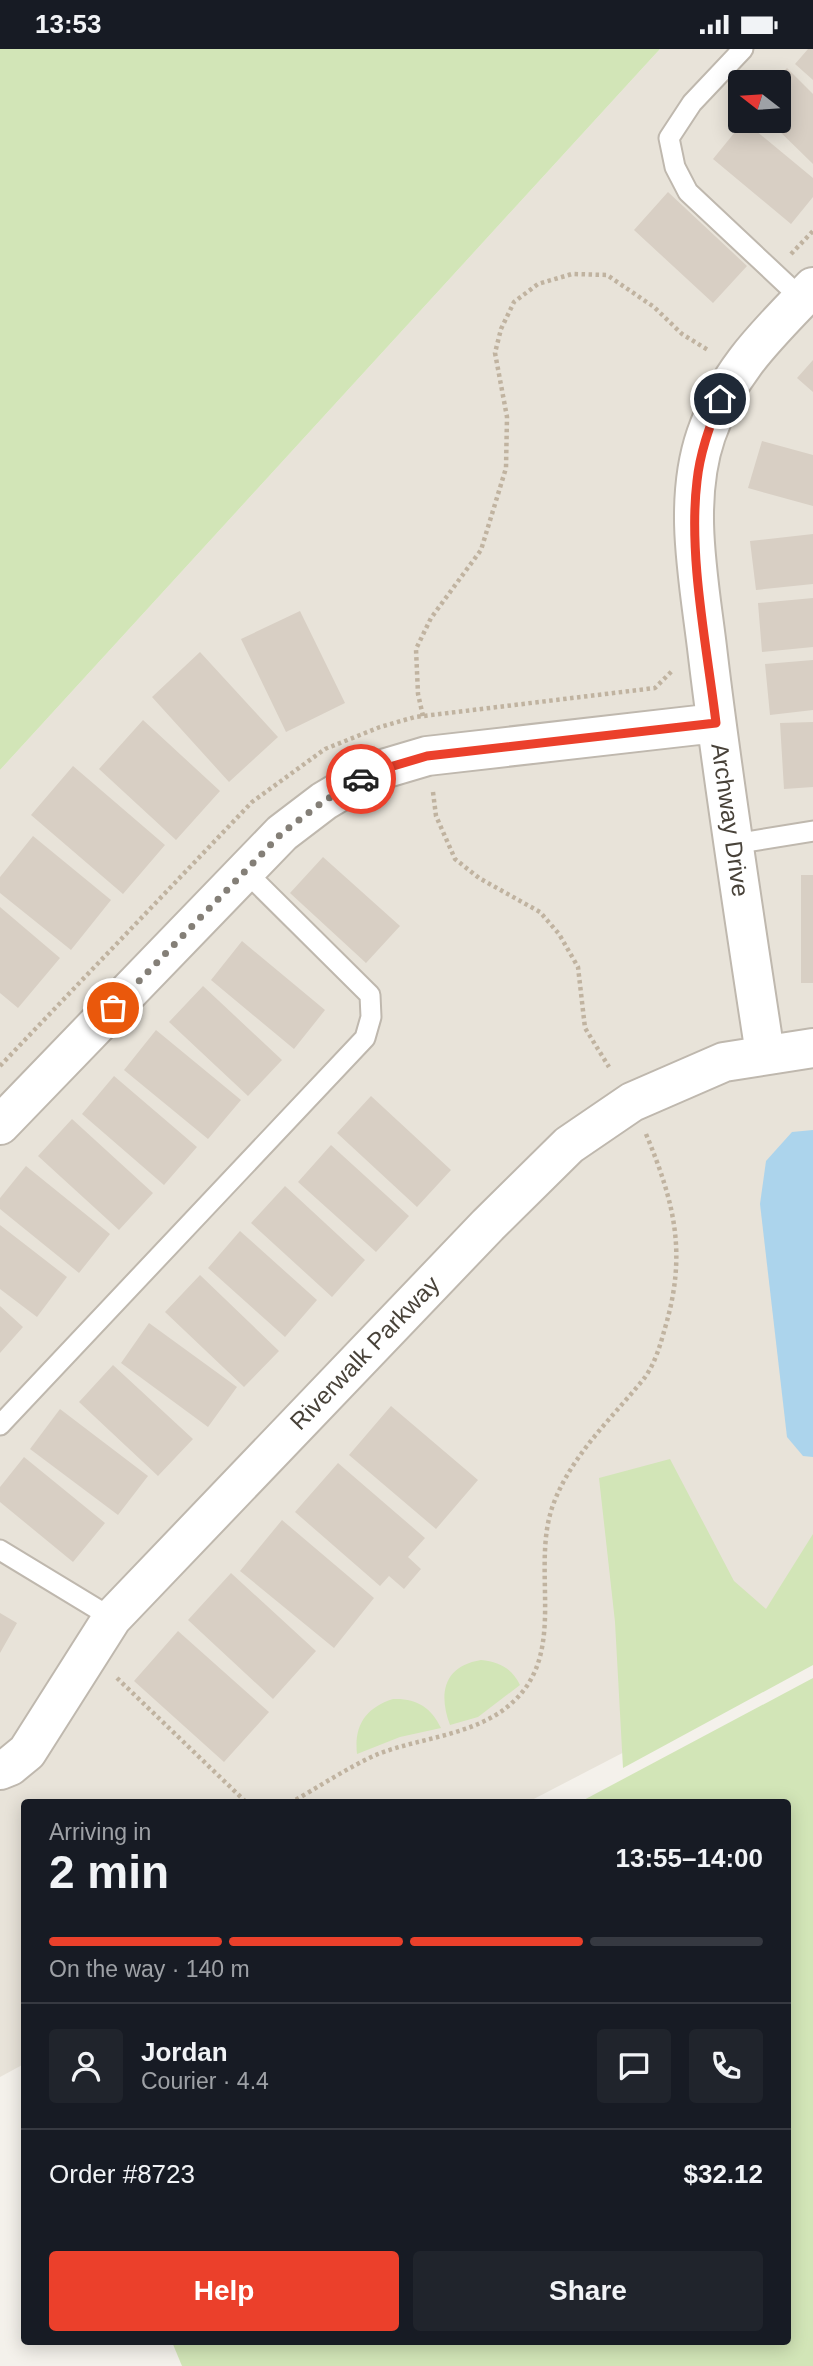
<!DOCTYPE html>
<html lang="en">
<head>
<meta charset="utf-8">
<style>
  :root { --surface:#171b24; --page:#20242c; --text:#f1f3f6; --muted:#9ea1a6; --line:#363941; --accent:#eb402b }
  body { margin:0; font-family:Arial,sans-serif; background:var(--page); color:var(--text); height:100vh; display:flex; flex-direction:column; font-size:26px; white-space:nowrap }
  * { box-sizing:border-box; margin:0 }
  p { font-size:23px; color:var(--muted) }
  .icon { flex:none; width:38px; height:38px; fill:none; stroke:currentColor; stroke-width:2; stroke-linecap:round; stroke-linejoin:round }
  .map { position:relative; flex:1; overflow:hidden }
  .details { position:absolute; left:21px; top:1750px; width:770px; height:546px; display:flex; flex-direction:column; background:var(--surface); border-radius:7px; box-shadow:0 4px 18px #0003 }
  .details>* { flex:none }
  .needle { width:46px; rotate:287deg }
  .buttons { position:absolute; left:728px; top:21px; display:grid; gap:14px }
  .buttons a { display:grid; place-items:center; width:63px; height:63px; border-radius:7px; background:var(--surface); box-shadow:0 4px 18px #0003; font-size:35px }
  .pin { position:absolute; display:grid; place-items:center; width:60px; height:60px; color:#fff; margin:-30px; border:4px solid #fff; border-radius:50%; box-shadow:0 2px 7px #0007 }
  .courier { position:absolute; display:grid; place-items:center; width:70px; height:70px; margin:-35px; border:5px solid #eb402b; border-radius:50%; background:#fff; color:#222; box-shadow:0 2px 9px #0007 }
  .head em { font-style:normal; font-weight:700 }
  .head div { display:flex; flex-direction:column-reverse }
  .head { display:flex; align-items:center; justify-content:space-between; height:119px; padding:0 28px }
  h1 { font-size:46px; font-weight:700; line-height:52px }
  .bar { display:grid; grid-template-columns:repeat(4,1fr); gap:10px 7px; align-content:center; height:84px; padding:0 28px }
  .bar i { height:9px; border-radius:5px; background:var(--line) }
  .bar .on { background:var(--accent) }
  .bar p { grid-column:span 4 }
  .line { display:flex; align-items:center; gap:18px; padding:0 28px; border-top:2px solid var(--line) }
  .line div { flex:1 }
  .round { display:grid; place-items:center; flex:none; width:74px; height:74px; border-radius:7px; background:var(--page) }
  .action { display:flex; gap:14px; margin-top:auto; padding:14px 28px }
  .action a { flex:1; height:80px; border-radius:7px; background:var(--accent); color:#fff; font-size:28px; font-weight:700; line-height:80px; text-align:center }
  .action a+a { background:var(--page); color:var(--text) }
  .status { display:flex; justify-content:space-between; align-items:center; height:49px; padding:0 35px; background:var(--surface); direction:ltr }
  .status svg { height:19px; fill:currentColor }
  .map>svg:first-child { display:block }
  .residential { fill:#e8e3d9; fill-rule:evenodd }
  .green { fill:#d2e5b7 }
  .water { fill:#acd4ec }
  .building { fill:#d8cfc4 }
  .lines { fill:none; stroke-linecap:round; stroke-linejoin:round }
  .lane-casing { stroke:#bfb8ae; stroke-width:23 }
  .street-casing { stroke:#bfb8ae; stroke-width:42 }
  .path { stroke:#c0b3a0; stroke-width:4.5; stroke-dasharray:3.5 3.5; stroke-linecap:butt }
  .lane { stroke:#fff; stroke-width:19 }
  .street { stroke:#fff; stroke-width:38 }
  .done { stroke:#847f77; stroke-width:7; stroke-dasharray:0 12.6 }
  .route { stroke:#eb402b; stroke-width:9 }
  .labels { text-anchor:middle; stroke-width:6; stroke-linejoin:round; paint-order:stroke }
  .street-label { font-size:24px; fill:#484239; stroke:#fff }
</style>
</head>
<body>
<div class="status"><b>13:53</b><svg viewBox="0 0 49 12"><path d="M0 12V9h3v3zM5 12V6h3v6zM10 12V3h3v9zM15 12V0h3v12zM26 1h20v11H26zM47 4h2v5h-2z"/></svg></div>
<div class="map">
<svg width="813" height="2317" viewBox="0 0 813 2317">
  <rect width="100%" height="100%" fill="#f4f1eb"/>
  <path class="residential" d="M660,0H813V1605L528,1753L24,1754V2015L0,2028V721ZM740,33H779V72H740Z"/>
  <path class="green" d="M0,0H660L0,721Z
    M670,1410L734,1532L766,1560L813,1485V1616L623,1719L615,1573L599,1429Z
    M481,1611C499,1613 512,1619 520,1636L478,1668L450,1676C438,1644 444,1617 481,1611Z
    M813,1629V2317H182L172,2293L788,2292V1754L580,1753Z
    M393,1650C416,1649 431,1658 441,1679L400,1688L357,1705C354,1677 365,1659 393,1650Z"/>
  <path class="water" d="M813,1081V1408L803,1407L787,1388L760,1155L766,1112L792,1083Z"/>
  <path class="building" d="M808,0H813V31L795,15Z
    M787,19L813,45V115L769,72H779V33H773Z
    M744,72L813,129V148L791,175L713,110Z
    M668,143L747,217L713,254L634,181Z
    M813,311V343L797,329Z
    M762,392L813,406V457L748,439Z
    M813,485V535L756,541L750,492Z
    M813,549V598L762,603L758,554Z
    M300,562L345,654L286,683L241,590Z
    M200,603L278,688L229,733L152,648Z
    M813,611V661L770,666L765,615Z
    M143,671L220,742L176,791L99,720Z
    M813,673V738L784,740L780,674Z
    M73,717L165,796L123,845L31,766Z
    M33,787L111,851L71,901L0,844V828Z
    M323,808L400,877L366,914L290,844Z
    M801,826H813V934H801Z
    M0,858L60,909L18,959L0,944Z
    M242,892L325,961L294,1000L211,931Z
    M203,937L282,1011L248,1047L169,973Z
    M156,981L241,1051L208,1090L124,1021Z
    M114,1027L197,1098L164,1136L82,1065Z
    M371,1047L451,1121L417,1158L337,1084Z
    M72,1070L153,1144L119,1181L38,1107Z
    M331,1096L409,1167L376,1203L298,1133Z
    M26,1117L110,1185L79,1224L0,1160V1149Z
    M285,1137L365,1211L332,1248L251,1174Z
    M0,1176L67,1228L37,1268L0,1240Z
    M240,1182L317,1251L285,1288L208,1219Z
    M200,1226L279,1302L244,1338L165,1263Z
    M0,1257L23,1278L0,1304Z
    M149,1274L237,1338L208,1378L121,1314Z
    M113,1316L193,1390L158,1427L79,1353Z
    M391,1357L478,1431L436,1480L349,1406Z
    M60,1360L148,1427L118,1466L30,1400Z
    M24,1408L105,1474L73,1513L0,1453V1438Z
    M338,1414L425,1489L408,1508L421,1520L404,1540L389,1527L380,1537L295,1463Z
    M282,1471L374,1549L334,1599L240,1522Z
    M231,1524L316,1602L273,1650L188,1571Z
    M0,1564L17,1574L0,1604Z
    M178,1582L269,1663L224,1713L134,1632Z"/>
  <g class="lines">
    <defs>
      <path id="lane" d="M743,0L692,54L669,89L675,118L688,143L802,250
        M734,795L813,782
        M0,1376L365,989L371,968L370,946L245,822
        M0,1501L112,1569"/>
      <path id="street" d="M765,1005C745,873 724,740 708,607C700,536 682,456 706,386C728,322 767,286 813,238
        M0,1076L282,784L324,752L373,723L427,707L716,674
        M0,1721L10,1717L27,1703L112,1569L488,1176L569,1096L632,1053L724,1013L813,999"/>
    </defs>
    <use href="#lane" class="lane-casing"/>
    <use href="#street" class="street-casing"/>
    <path class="path" d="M791,205L813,182
      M423,667L418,645L416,600L431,569L481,501L506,419L507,368L495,304L501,280L514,253L538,235L572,225L607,226L654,258L682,285L708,301
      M433,743L436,767L455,810L479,829L540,863L559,885L578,918L585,979L609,1018
      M0,1017L252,753L325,700L380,678L415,668L655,639L673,621
      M117,1629L247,1754
      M290,1754C317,1739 350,1717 378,1705C422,1688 479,1686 514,1652C568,1601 530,1520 553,1456C571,1407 610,1371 642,1332C654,1318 660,1297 665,1279C687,1205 675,1155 646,1085"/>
    <use href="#lane" class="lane"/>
    <use href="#street" class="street"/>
  </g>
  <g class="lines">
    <path class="done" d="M113,959L282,784L324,752L361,730"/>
    <path class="route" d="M361,730L373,723L427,707L716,674C707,598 688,507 697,432C700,403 710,377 720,350"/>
  </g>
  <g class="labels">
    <g class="street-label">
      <text transform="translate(730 771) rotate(82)" y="8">Archway Drive</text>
      <text transform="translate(365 1304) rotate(-46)" y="8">Riverwalk Parkway</text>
    </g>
  </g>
</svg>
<div class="buttons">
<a><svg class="needle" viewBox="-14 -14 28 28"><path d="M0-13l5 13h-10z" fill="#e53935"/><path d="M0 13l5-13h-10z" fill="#9ea1a6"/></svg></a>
</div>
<div class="pin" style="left:113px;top:959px;background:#ea580c"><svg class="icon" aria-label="bag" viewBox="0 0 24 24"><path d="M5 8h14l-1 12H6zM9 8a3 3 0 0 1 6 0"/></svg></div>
<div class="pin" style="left:720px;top:350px;background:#1f2937"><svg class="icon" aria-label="home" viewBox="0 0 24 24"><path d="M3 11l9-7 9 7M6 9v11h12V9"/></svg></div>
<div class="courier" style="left:361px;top:730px"><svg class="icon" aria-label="car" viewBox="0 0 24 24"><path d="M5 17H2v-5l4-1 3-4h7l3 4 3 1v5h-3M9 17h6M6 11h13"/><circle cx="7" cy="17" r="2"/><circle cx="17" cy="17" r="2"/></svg></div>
<section class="details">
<div class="head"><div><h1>2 min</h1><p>Arriving in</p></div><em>13:55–14:00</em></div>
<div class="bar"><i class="on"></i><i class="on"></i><i class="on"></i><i></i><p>On the way · 140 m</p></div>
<div class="line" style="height:126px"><a class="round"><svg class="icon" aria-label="person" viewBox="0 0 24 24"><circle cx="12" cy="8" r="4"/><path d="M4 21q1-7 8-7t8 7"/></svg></a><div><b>Jordan</b><p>Courier · 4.4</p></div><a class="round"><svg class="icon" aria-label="chat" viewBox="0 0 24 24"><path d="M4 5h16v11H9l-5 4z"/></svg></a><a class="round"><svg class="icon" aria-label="phone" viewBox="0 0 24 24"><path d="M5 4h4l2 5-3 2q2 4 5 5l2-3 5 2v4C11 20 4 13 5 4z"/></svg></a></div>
<div class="line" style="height:91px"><div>Order #8723</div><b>$32.12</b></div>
<div class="action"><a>Help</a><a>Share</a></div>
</section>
</div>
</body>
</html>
